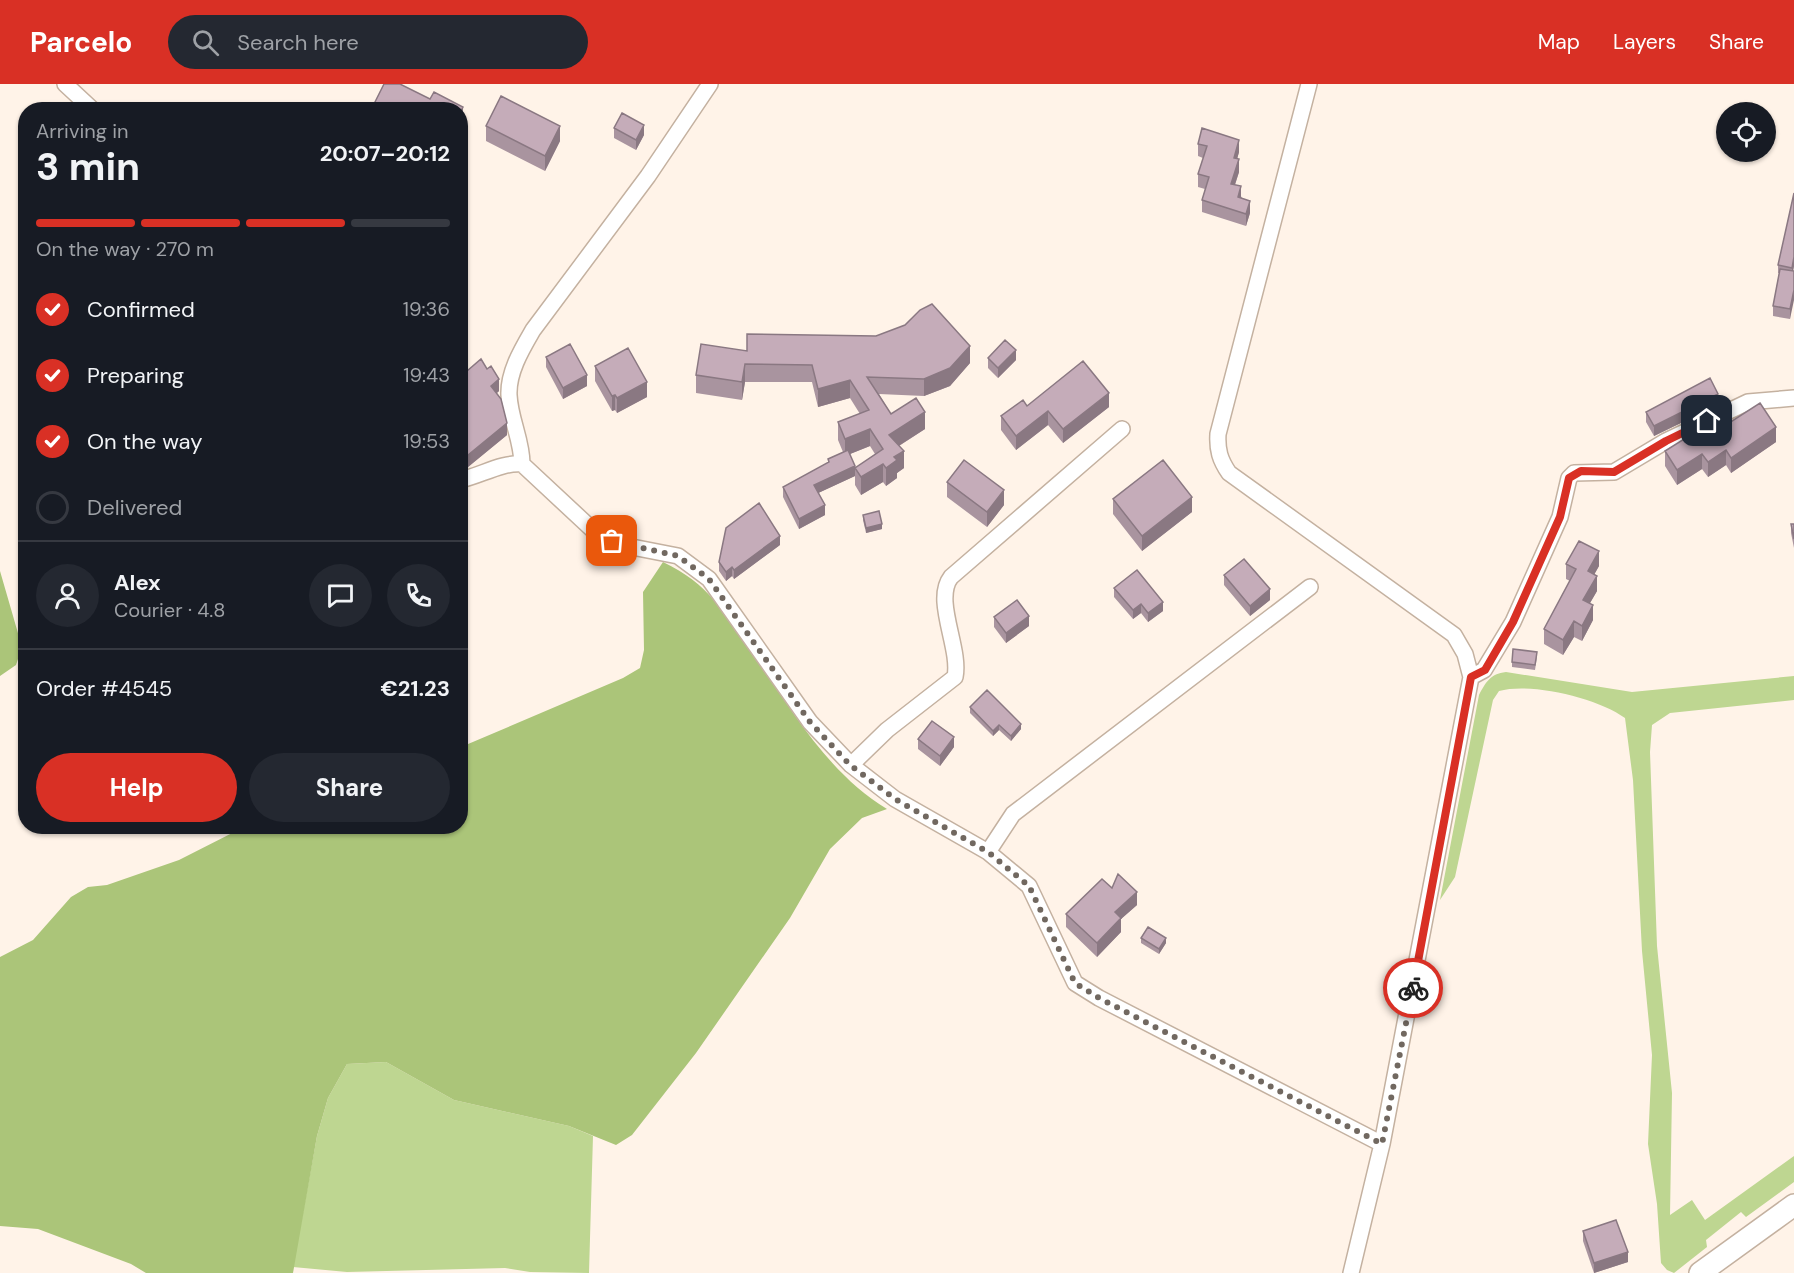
<!DOCTYPE html>
<html lang="en">
<head>
<meta charset="utf-8">
<style>
  :root { --surface:#171b24; --page:#242831; --text:#f1f3f6; --muted:#9ea1a6; --line:#363941; --accent:#d93025 }
  body { margin:0; font-family:"DM Sans",sans-serif; background:var(--page); color:var(--text); height:100vh; display:flex; flex-direction:column; font-size:22px; white-space:nowrap }
  * { box-sizing:border-box; margin:0 }
  p { font-size:20px; color:var(--muted) }
  .icon { flex:none; width:33px; height:33px; fill:none; stroke:currentColor; stroke-width:2; stroke-linecap:round; stroke-linejoin:round }
  .map { position:relative; flex:1; overflow:hidden }
  .side { position:absolute; left:18px; top:18px; width:450px; height:732px; display:flex; flex-direction:column; background:var(--surface); border-radius:24px; box-shadow:0 2px 4px #0004 }
  .side>* { flex:none }
  .tools { position:absolute; left:1716px; top:18px; display:grid; gap:12px }
  .tools a { display:grid; place-items:center; width:60px; height:60px; border-radius:50%; background:var(--surface); box-shadow:0 2px 4px #0004; font-size:30px }
  .pin { position:absolute; display:grid; place-items:center; width:51px; height:51px; color:#fff; margin:-26px; border-radius:12px; box-shadow:0 3px 9px #0006 }
  .courier { position:absolute; display:grid; place-items:center; width:60px; height:60px; margin:-30px; border:4px solid #d93025; border-radius:50%; background:#fff; color:#222; box-shadow:0 2px 8px #0007 }
  .headline em { font-style:normal; font-weight:700 }
  .headline div { display:flex; flex-direction:column-reverse }
  .headline { display:flex; align-items:center; justify-content:space-between; height:102px; padding:0 18px }
  h1 { font-size:39px; font-weight:700; line-height:45px }
  .bar { display:grid; grid-template-columns:repeat(4,1fr); gap:9px 6px; align-content:center; height:72px; padding:0 18px }
  .bar i { height:8px; border-radius:4px; background:var(--line) }
  .bar .current { background:var(--accent) }
  .bar p { grid-column:span 4 }
  .line { display:flex; align-items:center; gap:15px; padding:0 18px; border-top:2px solid var(--line) }
  .line div { flex:1 }
  .round { display:grid; place-items:center; flex:none; width:63px; height:63px; border-radius:32px; background:var(--page) }
  ol { padding:0 18px; list-style:none }
  li { display:flex; align-items:center; gap:18px; height:66px }
  li p { margin-inline-start:auto }
  li .icon { padding:6px; border-radius:50%; background:var(--accent); color:#fff; stroke-width:4 }
  li:last-child { color:var(--muted) }
  li i { width:33px; height:33px; border:3px solid var(--line); border-radius:50% }
  .button { display:flex; gap:12px; margin-top:auto; padding:12px 18px }
  .button a { flex:1; height:69px; border-radius:36px; background:var(--accent); color:#fff; font-size:24px; font-weight:700; line-height:69px; text-align:center }
  .button a+a { background:var(--page); color:var(--text) }
  header { display:flex; align-items:center; gap:36px; box-sizing:border-box; height:84px; padding:0 30px; background:var(--accent); color:#fff }
  header strong { font-size:28px }
  nav { display:flex; gap:33px; margin-inline-start:auto; font-size:21px }
  .search { width:420px; height:54px; background:var(--page); display:flex; align-items:center; gap:15px; box-sizing:border-box; padding:0 21px; border-radius:33px; color:var(--muted); font-size:22px }
  .map>svg:first-child { display:block }
  .green { fill:#bed691 }
  .forest { fill:#abc579 }
  .lines { fill:none; stroke-linecap:round; stroke-linejoin:round }
  .street-casing { stroke:#c4b1a0; stroke-width:18 }
  .secondary-casing { stroke:#c4b1a0; stroke-width:24 }
  .street { stroke:#fff; stroke-width:15 }
  .secondary { stroke:#fff; stroke-width:21 }
  .wall { fill:#a9949f; fill-rule:evenodd }
  .shaded-wall { fill:#8a7882 }
  .building { fill:#c5acb9; stroke:#8a7882; stroke-width:1.5 }
  .done { stroke:#716860; stroke-width:6; stroke-dasharray:0 10.8 }
  .route { stroke:#d93025; stroke-width:8 }
</style>
</head>
<body>
<header>
<strong>Parcelo</strong>
<div class="search"><svg class="icon" aria-label="search" viewBox="0 0 24 24"><circle cx="10" cy="10" r="6"/><path d="M15 15l6 6"/></svg>Search here</div>
<nav><a>Map</a><a>Layers</a><a>Share</a></nav>
</header>
<div class="map">
<svg width="1794" height="1189" viewBox="0 0 1794 1189">
  <rect width="100%" height="100%" fill="#fff3e8"/>
  <path class="green" d="M1506,588L1632,608L1794,592V616L1670,629L1652,641L1650,668L1657,862L1672,1009L1670,1131L1692,1116L1705,1136L1794,1072V1098L1746,1133L1741,1128L1706,1156L1707,1163L1674,1189L1667,1186L1661,1179L1657,1120L1648,1060L1652,971L1642,867L1633,696L1625,634C1598,614 1531,598 1499,607L1493,616L1455,793L1440,816L1479,611C1486,598 1490,590 1506,588Z
    M386,978L454,1016L569,1042L593,1052L589,1189L530,1188L505,1184L347,1188L293,1183L317,1052L328,1014L347,980Z"/>
  <path class="forest" d="M663,478C709,500 723,527 751,567C791,624 826,688 887,725L862,734L830,765L790,834L696,969L632,1051L616,1061L569,1042L454,1016L386,978L347,980L328,1014L317,1052L293,1189H146L131,1180L38,1145L0,1142V873L33,856L71,813L88,803L107,801L179,776L244,743L460,742L461,663L623,594L640,584L644,566L643,508Z
    M0,487L22,563L16,581L0,592Z"/>
  <g class="lines">
    <defs>
      <path id="street" d="M65,0L93,26
        M710,0L648,92L533,246C522,265 508,288 509,311C510,335 522,356 522,380L595,448L612,457L632,463L678,472L709,495L810,638L851,681L895,715L988,768L1029,802L1075,899L1099,914L1382,1060
        M1309,0L1218,350C1217,366 1220,376 1229,389L1454,551L1465,570L1471,593L1382,1060L1351,1189
        M460,396C480,392 502,378 522,380
        M1471,593L1484,586L1513,538L1560,433L1569,394L1574,389L1614,388L1666,357L1748,318L1794,314
        M851,681L887,646L955,593C961,564 933,516 951,493L1122,345
        M988,768L1013,730L1310,503"/>
      <path id="secondary" d="M1700,1189L1794,1121"/>
    </defs>
    <use href="#street" class="street-casing"/>
    <use href="#secondary" class="secondary-casing"/>
    <use href="#street" class="street"/>
    <use href="#secondary" class="secondary"/>
  </g>
  <path class="wall" d="M486,42L560,57L545,87L486,57Z
    M614,44L644,51L636,66L614,54Z
    M1198,60L1239,68L1237,75L1239,88L1235,101L1250,129L1246,142L1202,128V116L1205,105L1198,103V90L1203,74L1198,72Z
    M1794,109V182L1793,187L1790,235L1773,232V222L1779,189H1778V181Z
    M747,267L970,279L950,302L924,312L879,310L891,330L925,345L899,362L904,384L897,389V394L886,402L883,398L861,411L855,401V392L818,409L825,431L799,445L783,413V403L828,379V375L843,368L838,356V338L860,330L850,314L818,323L812,298H745L742,316L696,309V291ZM870,362L875,370L855,384L850,370Z
    M546,273L587,302L563,315L546,283Z
    M988,274L1016,276L998,294L988,284Z
    M460,278L467,287L499,307L497,309L507,351L468,383L460,377Z
    M595,282L647,313L617,329L615,326L612,327L595,297Z
    M1718,321L1654,352L1646,338V328Z
    M1027,322L1109,323L1063,359L1048,341L1016,366L1001,346V332Z
    M1776,358L1731,389L1726,381L1708,393L1702,385L1677,401L1665,382V367L1698,359Z
    M947,398L1004,421L987,443L947,413Z
    M1113,415L1192,428L1142,467L1113,430Z
    M863,431L882,445L866,449L863,436Z
    M1791,440H1794V464L1791,449Z
    M780,461L734,495L732,492L726,497L719,487V478Z
    M1566,480L1599,482L1594,490L1597,507L1590,519L1593,536L1582,557L1574,553L1563,571L1544,560V545L1570,497L1566,495Z
    M1224,491L1270,516L1250,532L1224,501Z
    M1114,504L1163,527L1148,538L1141,529L1133,535L1114,513Z
    M994,533L1029,542L1006,559L994,543Z
    M1537,573L1535,586L1512,583V578Z
    M970,623L1021,645L1011,657L999,646L993,652L970,629Z
    M918,655L954,663L940,682L918,665Z
    M1112,804L1137,821L1121,835V848L1097,873L1066,843V830Z
    M1141,854L1166,859L1159,870L1141,859Z
    M1583,1147L1628,1178L1594,1189L1583,1157Z"/>
  <path class="shaded-wall" d="M463,23V35L460,41V29Z
    M644,41V51L636,66V56Z
    M560,42V57L545,87V72Z
    M1239,56V68L1234,86V74Z
    M1239,75V88L1231,112V100Z
    M1241,102V115L1238,113Z
    M1250,117V129L1246,142V130Z
    M1794,173V182L1792,192V184Z
    M1794,206V216L1790,235V225Z
    M970,262V279L950,302L924,312V295Z
    M1016,266V276L998,294V284Z
    M745,280V298L742,316V298Z
    M587,291V302L563,315V304Z
    M499,295V307L491,314V302Z
    M850,296V314L818,323V305Z
    M647,298V313L617,329V314Z
    M1109,309V323L1063,359V345Z
    M1718,310V321L1654,352V342Z
    M615,311V326L612,327V312Z
    M1048,327V341L1016,366V352Z
    M925,328V345L889,368V351Z
    M507,339V351L468,383V371Z
    M1776,343V358L1731,389V374Z
    M870,345V362L845,372V355Z
    M1726,366V381L1708,393V378Z
    M904,367V384L897,389V394L886,402V384L894,373Z
    M1702,370V385L1677,401V386Z
    M883,380V398L861,411V393Z
    M855,382V392L814,411V401Z
    M1004,406V421L987,443V428Z
    M1192,413V428L1142,467V452Z
    M825,421V431L799,445V435Z
    M882,440V445L866,449V444Z
    M780,452V461L734,495V486Z
    M1599,467V482L1588,502V487Z
    M732,483V492L726,497V488Z
    M1597,492V507L1583,531V516Z
    M1270,505V516L1250,532V522Z
    M1163,518V527L1148,538V529Z
    M1141,520V529L1133,535V526Z
    M1593,521V536L1582,557V542Z
    M1029,532V542L1006,559V549Z
    M1574,537V553L1563,571V556Z
    M1021,640V645L1011,657V652Z
    M999,641V646L993,652V647Z
    M954,653V663L940,682V672Z
    M1137,808V821L1121,835V848L1097,873V859L1115,828Z
    M1166,854V859L1159,870V865Z
    M1628,1168V1178L1594,1189V1179Z"/>
  <path class="building" d="M384,0H400L430,15L434,8L463,23L460,29V26H371Z
    M501,12L560,42L545,72L486,42Z
    M622,29L644,41L636,56L614,44Z
    M1202,44L1239,56L1234,74L1239,75L1231,100L1241,102L1238,113L1250,117L1246,130L1202,116L1209,93L1198,90L1207,62L1198,60Z
    M1794,109V173L1792,184L1778,181Z
    M1780,185L1794,187V206L1790,225L1773,222Z
    M932,220L970,262L950,284L924,295L867,293L891,330L916,314L925,328L889,351L904,367L894,373L897,376L886,384L883,380L861,393L855,384L883,365L870,345L845,355L838,338L869,326L850,296L818,305L812,281L745,280L742,298L696,291L701,260L747,267V250L876,252L905,241L920,226Z
    M1005,256L1016,266L998,284L988,274Z
    M570,260L587,291L563,304L546,273Z
    M628,264L647,298L617,314L615,311L612,312L595,282Z
    M481,275L487,285L491,282L499,295L491,302L501,315L507,339L468,371L460,365V278L467,287Z
    M1083,277L1109,309L1063,345L1048,327L1016,352L1001,332L1023,316L1027,322Z
    M1710,294L1718,310L1654,342L1646,328Z
    M1760,319L1776,343L1731,374L1726,366L1708,378L1702,370L1677,386L1665,367L1692,350L1698,359Z
    M848,366L855,382L814,401L825,421L799,435L783,403L829,378L828,375Z
    M964,376L1004,406L987,428L947,398Z
    M1163,376L1192,413L1142,452L1113,415Z
    M759,419L780,452L734,486L732,483L726,488L719,478L726,444Z
    M879,427L882,440L866,444L863,431Z
    M1791,440H1794V455Z
    M1579,457L1599,467L1588,487L1597,492L1583,516L1593,521L1582,542L1574,537L1563,556L1544,545L1576,485L1566,480Z
    M1244,475L1270,505L1250,522L1224,491Z
    M1137,486L1163,518L1148,529L1141,520L1133,526L1114,504Z
    M1017,516L1029,532L1006,549L994,533Z
    M1513,565L1537,568L1535,581L1512,578Z
    M987,606L1021,640L1011,652L999,641L993,647L970,623Z
    M932,637L954,653L940,672L918,655Z
    M1118,790L1137,808L1115,828L1121,834L1097,859L1066,830L1102,795L1112,804Z
    M1148,843L1166,854L1159,865L1141,854Z
    M1616,1136L1628,1168L1594,1179L1583,1147Z"/>
  <g class="lines">
    <path class="done" d="M612,457L678,472L709,495L810,638L850,681L895,715L988,768L1029,802L1075,899L1099,914L1382,1060L1413,904"/>
    <path class="route" d="M1413,904L1471,593L1485,586L1513,538L1560,433L1569,394L1581,387L1614,388L1666,357L1707,337"/>
  </g>
</svg>
<div class="tools">
<a><svg class="icon" aria-label="locate" viewBox="0 0 24 24"><circle cx="12" cy="12" r="6"/><path d="M12 2v4M12 18v4M2 12h4M18 12h4"/></svg></a>
</div>
<div class="pin" style="left:612px;top:457px;background:#ea580c"><svg class="icon" aria-label="bag" viewBox="0 0 24 24"><path d="M5 8h14l-1 12H6zM9 8a3 3 0 0 1 6 0"/></svg></div>
<div class="pin" style="left:1707px;top:337px;background:#1f2937"><svg class="icon" aria-label="home" viewBox="0 0 24 24"><path d="M3 11l9-7 9 7M6 9v11h12V9"/></svg></div>
<div class="courier" style="left:1413px;top:904px"><svg class="icon" aria-label="bike" viewBox="0 0 24 24"><circle cx="6" cy="16" r="4"/><circle cx="18" cy="16" r="4"/><path d="M6 16l4-8h5l3 8M10 8l3 8H6M13 5h3"/></svg></div>
<section class="side">
<div class="headline"><div><h1>3 min</h1><p>Arriving in</p></div><em>20:07–20:12</em></div>
<div class="bar"><i class="current"></i><i class="current"></i><i class="current"></i><i></i><p>On the way · 270 m</p></div>
<ol>
<li><svg class="icon" aria-label="check" viewBox="0 0 24 24"><path d="M5 12l5 5 9-10"/></svg>Confirmed<p>19:36</p></li>
<li><svg class="icon" aria-label="check" viewBox="0 0 24 24"><path d="M5 12l5 5 9-10"/></svg>Preparing<p>19:43</p></li>
<li><svg class="icon" aria-label="check" viewBox="0 0 24 24"><path d="M5 12l5 5 9-10"/></svg>On the way<p>19:53</p></li>
<li><i></i>Delivered</li>
</ol>
<div class="line" style="height:108px"><a class="round"><svg class="icon" aria-label="person" viewBox="0 0 24 24"><circle cx="12" cy="8" r="4"/><path d="M4 21q1-7 8-7t8 7"/></svg></a><div><b>Alex</b><p>Courier · 4.8</p></div><a class="round"><svg class="icon" aria-label="chat" viewBox="0 0 24 24"><path d="M4 5h16v11H9l-5 4z"/></svg></a><a class="round"><svg class="icon" aria-label="phone" viewBox="0 0 24 24"><path d="M5 4h4l2 5-3 2q2 4 5 5l2-3 5 2v4C11 20 4 13 5 4z"/></svg></a></div>
<div class="line" style="height:78px"><div>Order #4545</div><b>€21.23</b></div>
<div class="button"><a>Help</a><a>Share</a></div>
</section>
</div>
</body>
</html>
